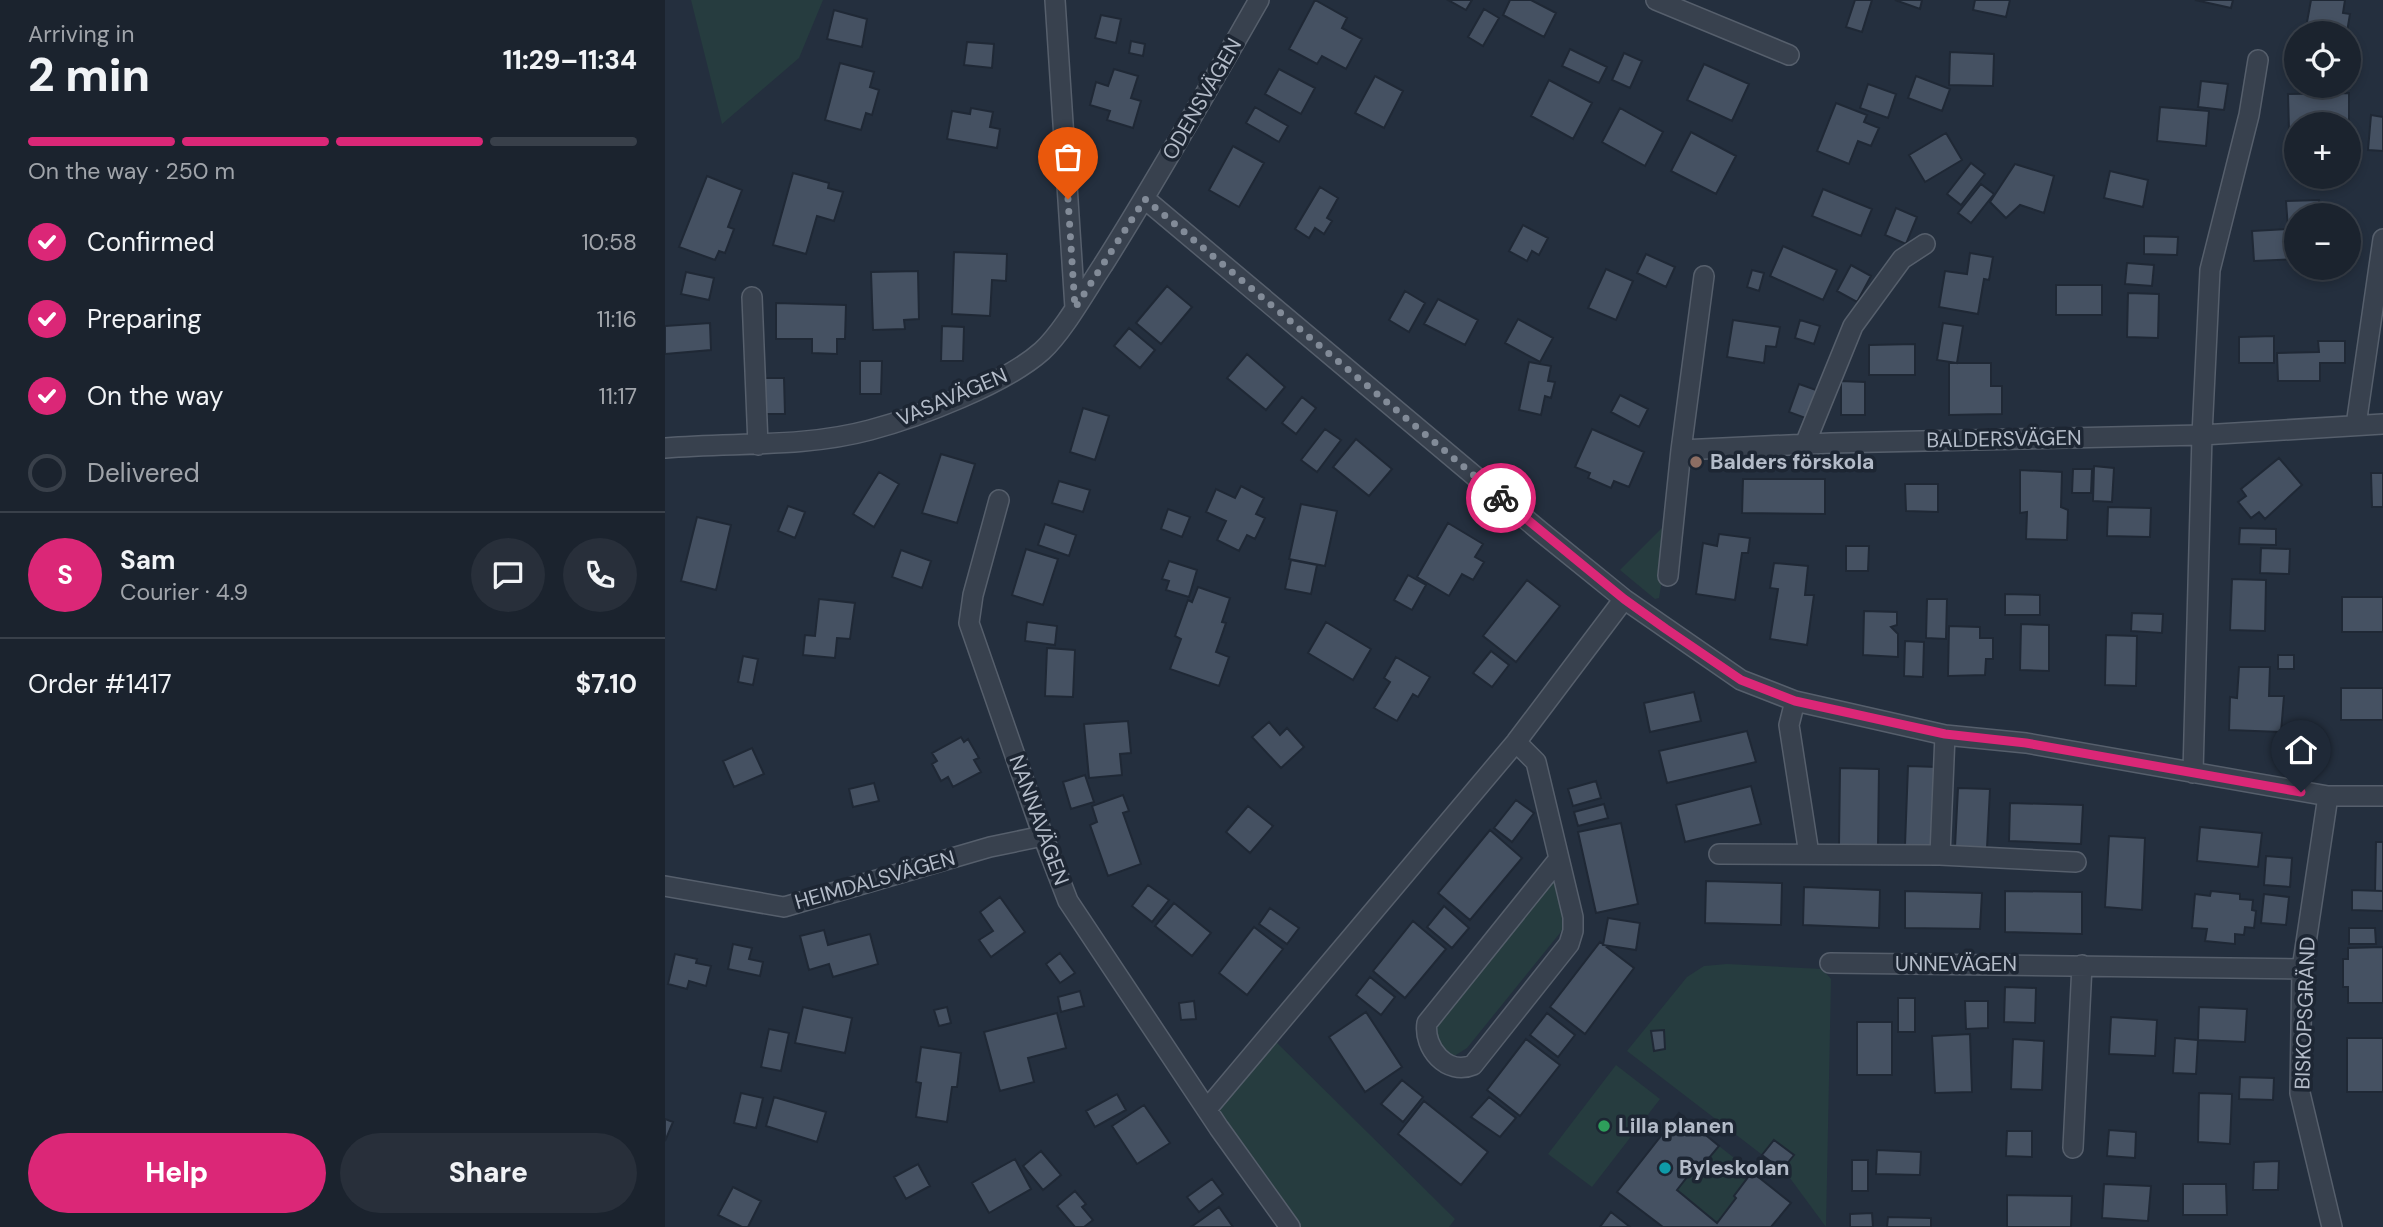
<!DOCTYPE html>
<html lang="en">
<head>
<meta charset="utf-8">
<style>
  :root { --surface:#1b232e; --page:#282f3a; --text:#f1f3f6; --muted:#a0a4aa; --line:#39404a; --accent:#db2777 }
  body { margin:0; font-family:"DM Sans",sans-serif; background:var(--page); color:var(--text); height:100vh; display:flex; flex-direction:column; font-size:26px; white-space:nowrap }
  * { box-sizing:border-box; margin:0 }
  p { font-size:23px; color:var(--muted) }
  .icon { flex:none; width:38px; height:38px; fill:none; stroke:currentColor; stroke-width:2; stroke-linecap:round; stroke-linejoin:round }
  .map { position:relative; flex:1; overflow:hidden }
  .details { display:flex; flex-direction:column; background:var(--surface); width:665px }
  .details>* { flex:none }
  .controls { position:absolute; left:1619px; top:21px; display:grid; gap:14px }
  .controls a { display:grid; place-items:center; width:77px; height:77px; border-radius:50%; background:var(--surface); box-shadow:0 4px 10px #0003,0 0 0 2px var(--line); font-size:35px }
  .pin { position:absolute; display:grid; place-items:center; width:60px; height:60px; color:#fff; margin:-72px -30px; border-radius:50% 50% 50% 0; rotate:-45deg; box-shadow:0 0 7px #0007 }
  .pin .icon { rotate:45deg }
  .courier { position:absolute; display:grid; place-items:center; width:70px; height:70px; margin:-35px; border:5px solid #db2777; border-radius:50%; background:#fff; color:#222; box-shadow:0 2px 9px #0007 }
  .headline em { font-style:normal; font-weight:800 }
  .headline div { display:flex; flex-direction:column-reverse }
  .headline { display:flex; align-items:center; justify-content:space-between; height:119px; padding:0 28px }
  h1 { font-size:46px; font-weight:800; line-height:52px }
  .bar { display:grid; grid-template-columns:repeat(4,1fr); gap:10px 7px; align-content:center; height:84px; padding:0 28px }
  .bar i { height:9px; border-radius:5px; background:var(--line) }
  .bar .on { background:var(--accent) }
  .bar p { grid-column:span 4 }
  .line { display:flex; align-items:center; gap:18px; padding:0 28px; border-top:2px solid var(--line) }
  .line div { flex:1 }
  .round { display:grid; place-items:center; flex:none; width:74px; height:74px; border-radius:37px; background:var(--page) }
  ol { padding:0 28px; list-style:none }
  li { display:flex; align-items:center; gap:21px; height:77px }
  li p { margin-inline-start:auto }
  li .icon { padding:7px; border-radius:50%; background:var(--accent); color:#fff; stroke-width:4 }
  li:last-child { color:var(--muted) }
  li i { width:38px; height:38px; border:4px solid var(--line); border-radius:50% }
  .button { display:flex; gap:14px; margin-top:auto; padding:14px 28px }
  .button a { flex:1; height:80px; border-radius:42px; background:var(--accent); color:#fff; font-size:28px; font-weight:800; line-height:80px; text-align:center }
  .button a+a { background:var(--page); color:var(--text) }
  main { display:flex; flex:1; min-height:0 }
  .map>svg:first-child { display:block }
  .green { fill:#263c3f }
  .building { fill:#455162; stroke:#1f2835; stroke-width:2 }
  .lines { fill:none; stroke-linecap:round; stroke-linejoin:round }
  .street-casing { stroke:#565f6c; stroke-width:22 }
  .street { stroke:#38414e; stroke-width:19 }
  .done { stroke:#828b98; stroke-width:7; stroke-dasharray:0 12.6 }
  .route { stroke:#db2777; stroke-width:9 }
  .education-dot { fill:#8d6e63; stroke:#1d2633; stroke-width:2.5 }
  .leisure-dot { fill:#2e9e5b; stroke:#1d2633; stroke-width:2.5 }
  .culture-dot { fill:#0f9aa8; stroke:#1d2633; stroke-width:2.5 }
  .labels { text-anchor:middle; stroke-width:7; stroke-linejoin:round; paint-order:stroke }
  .street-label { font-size:21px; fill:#b4bcc9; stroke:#1d2633 }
  .poi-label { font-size:21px; font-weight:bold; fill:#b4bcc9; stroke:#1d2633; text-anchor:start }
</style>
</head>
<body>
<main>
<section class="details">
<div class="headline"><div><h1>2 min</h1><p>Arriving in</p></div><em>11:29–11:34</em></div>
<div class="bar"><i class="on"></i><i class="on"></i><i class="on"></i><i></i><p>On the way · 250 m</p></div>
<ol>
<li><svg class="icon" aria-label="check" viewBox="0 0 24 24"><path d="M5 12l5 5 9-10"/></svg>Confirmed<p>10:58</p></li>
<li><svg class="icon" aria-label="check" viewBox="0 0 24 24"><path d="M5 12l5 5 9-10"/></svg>Preparing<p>11:16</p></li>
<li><svg class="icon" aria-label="check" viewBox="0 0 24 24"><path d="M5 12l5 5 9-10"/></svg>On the way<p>11:17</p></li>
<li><i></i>Delivered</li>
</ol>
<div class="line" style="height:126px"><b class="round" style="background:var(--accent);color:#fff">S</b><div><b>Sam</b><p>Courier · 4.9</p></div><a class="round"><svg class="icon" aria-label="chat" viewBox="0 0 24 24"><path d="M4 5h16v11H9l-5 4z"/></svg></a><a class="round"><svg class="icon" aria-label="phone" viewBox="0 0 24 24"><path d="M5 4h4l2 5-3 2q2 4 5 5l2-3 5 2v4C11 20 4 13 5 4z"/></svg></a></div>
<div class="line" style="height:91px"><div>Order #1417</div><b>$7.10</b></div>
<div class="button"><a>Help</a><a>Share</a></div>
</section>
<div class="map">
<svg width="1718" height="1227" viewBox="0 0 1718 1227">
  <rect width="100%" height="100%" fill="#242f3e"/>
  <path class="green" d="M26,0H158L134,58L57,124Z
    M997,528L999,567L994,598L990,599L955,570Z
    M886,877L899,881V928L802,1048L791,1055H779L762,1023Z
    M1062,964L1157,969L1166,979L1161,1227L1122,1174L962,1051L1022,977L1039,966Z
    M610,1041L790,1219L784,1227H636L553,1112Z
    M951,1065L995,1099L927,1187L883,1154Z
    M1054,1146L1087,1172L1069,1195L1071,1198L1052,1223L1012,1190L1030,1167Z"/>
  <path class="building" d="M650,0L682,18L677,28L697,39L681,69L657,56L652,64L624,49Z
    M783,0H807L801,10Z
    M845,0H866L891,13L879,37L838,15Z
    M1190,0H1207L1197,32L1181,27Z
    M1230,0H1257L1255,9Z
    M1310,0H1345L1341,17L1308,10Z
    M1530,0H1568L1566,8Z
    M1646,0H1680L1678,13L1685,14L1682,32L1640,33Z
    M819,9L834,18L818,46L803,37Z
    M169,10L202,19L197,47L162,39Z
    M436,15L456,19L451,43L430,38Z
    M466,41L480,44L478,56L464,53Z
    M302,42L329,44L327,68L299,65Z
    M905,49L942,67L934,83L897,66Z
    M1285,52L1329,54L1328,86L1284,85Z
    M959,53L977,61L965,88L947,80Z
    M175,63L209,72L205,87L214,90L207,115L201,113L196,130L160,120Z
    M1039,64L1084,84L1067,121L1022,100Z
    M449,69L473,76L466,98L476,101L468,128L442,120L445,111L425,105L431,82L443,86Z
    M614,69L650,88L636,114L600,94Z
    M710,76L738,91L719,128L690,113Z
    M1251,76L1285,89L1277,111L1243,98Z
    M884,80L927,103L908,139L866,116Z
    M1536,81L1563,84L1559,110L1533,107Z
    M1203,84L1231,94L1223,118L1195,108Z
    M1684,93V130V124H1631V131H1624L1623,94Z
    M1171,103L1202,115L1199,122L1214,128L1206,146L1193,141L1184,164L1152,151Z
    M590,107L623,126L614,142L581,123Z
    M1495,107L1544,111L1541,146L1492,141Z
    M306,108L328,112L325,127L335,129L332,148L282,139L287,111L305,114Z
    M955,108L998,132L980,166L937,142Z
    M1706,115L1718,117V151L1703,150Z
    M1026,132L1071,156L1051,194L1006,171Z
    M1281,133L1297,160L1260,182L1244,155Z
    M568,146L599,163L574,207L544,190Z
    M1306,163L1320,174L1296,205L1282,194Z
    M1350,164L1389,176L1379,213L1355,205L1341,218L1325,202Z
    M1445,171L1483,180L1478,207L1439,198Z
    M128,173L164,183L163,188L178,192L169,221L152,216L141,254L108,245Z
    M42,176L77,190L63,227L69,229L60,253L54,251L50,260L14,247Z
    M1316,184L1329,194L1306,223L1293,213Z
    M655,187L673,198L662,218L667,221L659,234L650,228L644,238L630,229Z
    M1158,189L1207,209L1196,236L1147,216Z
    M1654,200L1655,215H1631V229H1623L1621,201Z
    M1231,208L1252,217L1241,244L1220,235Z
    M858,225L883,238L874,255L867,251L862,261L844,251Z
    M1623,229H1631V259L1589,261L1587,231Z
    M1479,236L1513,237L1512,255L1479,254Z
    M1118,246L1172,270L1158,300L1105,276Z
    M289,252L342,254L341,281L327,280L325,316L287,314Z
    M1305,253L1328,257L1324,280L1319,279L1313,314L1274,307L1280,271L1302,274Z
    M981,254L1010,267L1001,287L972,273Z
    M1462,263L1489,265L1487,286L1460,284Z
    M1186,265L1206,276L1192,302L1172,291Z
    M941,269L968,281L951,320L923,308Z
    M1087,270L1099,273L1094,291L1082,287Z
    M253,271L254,319L239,320L240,329L208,330L206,272Z
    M21,272L49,278L44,300L16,294Z
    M1391,285H1437V315H1391Z
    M502,286L527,307L496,344L471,323Z
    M740,291L760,303L744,332L724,320Z
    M1463,293L1494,294L1493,338L1462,337Z
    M773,299L813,320L800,345L759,324Z
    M111,303L181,305L180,339H172V354L147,353V339H111Z
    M853,319L888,338L875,362L840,343Z
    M1068,320L1115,327L1111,347L1101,346L1099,363L1062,357Z
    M1135,320L1155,326L1149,344L1130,338Z
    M45,323L46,350L0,354V326Z
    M1278,323L1298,326L1292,363L1272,360Z
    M277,326L299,327L298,361H276Z
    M464,328L490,350L475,368L449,346Z
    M1609,336V363H1574V337Z
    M1653,341H1680V363H1655V381H1613L1612,353L1654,352Z
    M1250,344V375H1204V345Z
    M582,354L620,387L601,410L562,378Z
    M195,361H217L216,394H195Z
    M864,362L886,366L883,381L890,382L886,398L880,396L876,415L854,410Z
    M1284,363H1326V386H1337V414L1284,415Z
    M99,378H119L120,414H100Z
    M1176,381L1200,382V415H1176Z
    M1134,384L1154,391L1143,419L1124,412Z
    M955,395L983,409L974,427L946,412Z
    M637,397L651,408L631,434L617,423Z
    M418,408L444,416L430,460L405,452Z
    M660,429L676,440L652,472L636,460Z
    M927,429L979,452L964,487L949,481L946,488L923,478L925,473L910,467Z
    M691,439L727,469L704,496L668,467Z
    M276,454L310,464L292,523L257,513Z
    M1614,458L1637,485L1600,519L1594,512L1586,518L1573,502L1581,496L1576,489Z
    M1429,466L1449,468L1447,502L1428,501Z
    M1408,469H1427L1426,493H1407Z
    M1355,470L1397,472L1396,507L1403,510L1402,540L1361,539L1362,512L1355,513Z
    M214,472L234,484L209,527L188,514Z
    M1706,473H1718V507H1707Z
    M1078,479H1160V514L1077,513Z
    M394,481L425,490L418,512L387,503Z
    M1240,484H1273V512L1241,511Z
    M576,486L599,498L591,514L600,518L590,539L582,535L574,551L552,540L561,521L541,512L551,489L570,498Z
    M636,504L672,511L660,566L624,559Z
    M123,506L140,512L130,538L113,531Z
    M1443,507L1486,508L1485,537L1442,536Z
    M503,509L525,517L517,537L496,529Z
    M32,517L66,525L51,590L16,581Z
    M783,523L818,544L810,557L819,562L808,580L797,574L784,596L752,577Z
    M380,524L411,535L404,556L373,545Z
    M1575,528L1611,529V545L1574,544Z
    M1054,534L1085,538L1083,553H1077L1070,600L1031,594L1038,543L1052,546Z
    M1181,546H1204L1203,571H1181Z
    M1596,548L1625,549L1624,574L1595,573Z
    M361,549L393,559L378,605L347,595Z
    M236,550L266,561L257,588L227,577Z
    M626,560L652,565L646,594L620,589Z
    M504,561L532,570L524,597L501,590L504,581L497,579Z
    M1109,563L1143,566L1140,595H1149L1142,645L1105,639L1113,589L1105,588Z
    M743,575L761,585L747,610L729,600Z
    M1567,579L1601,580L1600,631L1565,630Z
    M862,580L895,606L851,662L818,636Z
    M533,587L565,598L557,622L561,623L551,652L564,657L554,686L505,669L516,639L510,636L523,600L527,602Z
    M1340,594L1375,595V615H1340Z
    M1677,597H1718V632H1677Z
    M154,599L190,603L185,639L172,638L170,658L138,655L140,635L150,636Z
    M1262,599H1282L1281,639L1261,638Z
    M1199,611L1232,612V625L1226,627L1233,634V657L1198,655Z
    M1467,613L1498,614L1497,633L1466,631Z
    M362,622L392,626L390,645L360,641Z
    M661,622L706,649L688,680L643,653Z
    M1356,624L1384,625V671L1355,670Z
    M1284,626L1315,627V638H1328V659H1321L1320,675L1283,676Z
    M1441,635L1472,636L1471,686L1440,685Z
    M1240,641L1259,642L1258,677L1239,676Z
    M382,648L410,650L408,697L380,696Z
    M826,651L844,665L827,687L808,673Z
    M1613,655H1629V669H1613Z
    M78,656L93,659L88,685L73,682Z
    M731,657L765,677L753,697L748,694L732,721L709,708L725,682L719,678Z
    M1574,667H1605L1604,696H1619L1616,732L1564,730L1565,697L1572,698Z
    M1676,688H1718V720H1676Z
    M1029,692L1036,721L985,732L979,703Z
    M463,721L466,753L455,754L457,775L424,778L419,724Z
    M604,722L615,735L622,728L639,747L616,768L587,737Z
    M1082,731L1091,762L1002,783L994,751Z
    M296,737L299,742L303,739L314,758L309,760L316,772L288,787L283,777L276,781L267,764L272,761L267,753Z
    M87,748L99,774L69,787L58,761Z
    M1243,766L1273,767L1270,846L1240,845Z
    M1175,768L1214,769L1213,846L1174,845Z
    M420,775L429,802L406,809L398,782Z
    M931,781L936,798L908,806L903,789Z
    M209,783L214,801L188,807L184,789Z
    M1086,786L1096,824L1020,842L1011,805Z
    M1293,788L1325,789L1322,848L1290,847Z
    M458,795L464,811L458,813L476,864L443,876L425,825L432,822L427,806Z
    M851,800L869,813L847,842L829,828Z
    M1345,803L1418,805L1416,844L1344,841Z
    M939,804L943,818L913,826L909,812Z
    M583,806L608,826L585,853L561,832Z
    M956,823L973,904L931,913L913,832Z
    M1535,827L1597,833L1593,867L1532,861Z
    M825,830L857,858L805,920L773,893Z
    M1444,836L1480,838L1477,910L1440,907Z
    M1711,842H1718V891H1710Z
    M1601,856L1627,858L1625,887L1599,885Z
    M1041,881L1117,883L1116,925L1040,923Z
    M483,885L504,900L487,922L467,906Z
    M1139,887L1215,890L1214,928L1138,925Z
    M1687,890L1718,891V911L1687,910Z
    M1240,891L1317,893L1315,929L1240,928Z
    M1340,891L1417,892V934L1340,932Z
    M1546,891L1575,894V899L1588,900L1587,910L1591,911L1589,928L1580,927L1579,935L1570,934V944L1540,941L1542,929L1527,928L1530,894L1545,896Z
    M1599,894L1624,897L1621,925L1596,923Z
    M335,897L360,932L326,957L314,940L328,931L315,912Z
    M509,903L546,933L527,956L490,926Z
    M779,906L804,928L787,948L762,927Z
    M605,908L634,928L622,944L594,924Z
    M943,918L975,923L971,950L938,945Z
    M748,921L781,949L740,998L708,971Z
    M589,927L618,949L582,995L554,973Z
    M1684,928H1710L1711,944H1684Z
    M159,930L163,945L205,934L213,964L168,977L164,964L144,970L135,936Z
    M935,942L969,968L920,1034L885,1007Z
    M68,944L87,948L84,959L98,962L95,976L63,969Z
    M1718,947V1003H1683V987H1678V959H1683V948Z
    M395,953L410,973L395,983L381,964Z
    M10,954L32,959L31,963L46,966L41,986L24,981L22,989L3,984Z
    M705,977L730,997L716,1015L691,995Z
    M1340,987L1371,988L1370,1023L1339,1022Z
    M415,991L419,1006L396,1012L393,997Z
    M1233,998H1250V1032H1233Z
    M529,1001L531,1019L516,1020L514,1003Z
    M1300,1001H1323V1028L1301,1029Z
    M138,1007L187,1018L180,1053L130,1043Z
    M282,1007L286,1023L274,1026L269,1010Z
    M1534,1007L1582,1009L1580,1042L1533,1040Z
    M701,1012L737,1067L700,1092L664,1037Z
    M392,1013L401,1048L363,1058L369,1082L335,1091L319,1032Z
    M882,1013L910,1035L893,1057L865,1035Z
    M1446,1017L1492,1020L1490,1056L1444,1054Z
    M1192,1022H1227V1075H1192Z
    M104,1029L124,1033L116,1071L96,1067Z
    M999,1030L1000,1049L989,1051L986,1031Z
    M1305,1034L1307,1092L1270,1093L1267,1036Z
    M1510,1038L1533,1040L1531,1074L1508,1073Z
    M1682,1038H1718V1092H1682Z
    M861,1039L895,1065L855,1116L822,1090Z
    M1348,1039L1379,1041L1377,1090L1346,1089Z
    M256,1047L296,1053L292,1087H287L282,1122L251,1117L256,1083L251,1082Z
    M1575,1077L1609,1078L1608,1100L1574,1099Z
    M737,1080L758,1097L738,1122L716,1104Z
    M76,1093L98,1098L91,1128L69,1123Z
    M1534,1093L1567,1094L1565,1144L1533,1142Z
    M452,1094L461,1110L430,1127L421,1111Z
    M109,1097L161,1112L152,1142L101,1126Z
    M824,1097L851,1118L835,1137L806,1117Z
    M759,1101L823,1152L796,1185L733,1134Z
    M479,1105L505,1143L472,1164L447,1126Z
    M1014,1113L1054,1146L1034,1170L1030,1167L1012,1190L1052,1223L1071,1198L1069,1196L1087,1172L1126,1203L1106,1227H998L952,1192Z
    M0,1119L8,1122L0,1141Z
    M1444,1130L1471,1132L1470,1158L1442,1156Z
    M1342,1131H1367V1157L1341,1156Z
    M1109,1140L1129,1155L1117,1170L1097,1155Z
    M1212,1150L1256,1152L1255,1175L1211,1174Z
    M376,1151L396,1175L378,1190L358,1166Z
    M350,1159L366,1189L324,1213L307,1183Z
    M1187,1160H1203V1191H1187Z
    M1614,1161L1613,1190H1588L1589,1162Z
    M253,1164L265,1186L241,1199L229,1177Z
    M547,1179L558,1194L534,1212L522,1197Z
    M1439,1184L1486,1186L1483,1221L1437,1218Z
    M1518,1184H1561L1562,1215H1518Z
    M68,1187L96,1201L83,1227H77L53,1215Z
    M410,1191L421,1204L417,1207L428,1220L419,1227H410L392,1206Z
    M1342,1195L1407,1196L1406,1227H1342Z
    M554,1207L568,1227H526Z
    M946,1212L965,1227H935Z
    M1207,1213L1208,1227H1185V1214Z
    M1223,1217L1266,1218V1227H1222Z"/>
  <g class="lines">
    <defs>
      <path id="street" d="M390,0L410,308
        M991,0L1124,55
        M480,199L875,531L959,599L1076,680L1130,701L1280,735L1361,743L1663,796H1718
        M1039,276L1016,450L1166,443L1537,435L1718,424
        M87,297L93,445
        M1691,425L1718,239
        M1140,444L1188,326L1237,259L1260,244
        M0,448C69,442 138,448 205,430C254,417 340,384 377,351C398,332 422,289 438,265C493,178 543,89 594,0
        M334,500L308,595L304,623L378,836L403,901L554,1128L625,1227
        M1003,576L1016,450
        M1130,701L1124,725L1144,854
        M1280,735L1275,855L1411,862
        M851,742L871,762L908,917V931L904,944L808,1065C782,1076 758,1048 762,1023L893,860
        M1528,773L1537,435L1545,270L1584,115L1593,60
        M1663,796L1637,969L1635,1093L1667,1227
        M1054,854L1275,855
        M0,886L119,907L325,847L378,836
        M1165,963L1637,969
        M542,1109L851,742L959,599
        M1408,1148L1417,965"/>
    </defs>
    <use href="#street" class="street-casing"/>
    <use href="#street" class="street"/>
  </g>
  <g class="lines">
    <path class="done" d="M403,199L410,308L480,199L836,498"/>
    <path class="route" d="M836,498L959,599L1001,629L1076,680L1130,701L1280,734L1361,743L1636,792"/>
  </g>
  <circle class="education-dot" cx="1031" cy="462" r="7"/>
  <circle class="leisure-dot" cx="939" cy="1126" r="7"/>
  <circle class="culture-dot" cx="1000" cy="1168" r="7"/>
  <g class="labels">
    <g class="street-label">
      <text transform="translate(537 99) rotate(-60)" y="7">ODENSVÄGEN</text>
      <text transform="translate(287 397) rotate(-23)" y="7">VASAVÄGEN</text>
      <text transform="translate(1339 439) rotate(-1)" y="7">BALDERSVÄGEN</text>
      <text transform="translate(374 820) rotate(70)" y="7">NANNAVÄGEN</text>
      <text transform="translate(210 880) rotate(-16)" y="7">HEIMDALSVÄGEN</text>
      <text x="1291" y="971">UNNEVÄGEN</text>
      <text transform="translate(1640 1013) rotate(-88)" y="7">BISKOPSGRÄND</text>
    </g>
    <g class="poi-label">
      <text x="1045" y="469">Balders förskola</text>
      <text x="953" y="1133">Lilla planen</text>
      <text x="1014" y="1175">Byleskolan</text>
    </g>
  </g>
</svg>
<div class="controls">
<a><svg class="icon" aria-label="locate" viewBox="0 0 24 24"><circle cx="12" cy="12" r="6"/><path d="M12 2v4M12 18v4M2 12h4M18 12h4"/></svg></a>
<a>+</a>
<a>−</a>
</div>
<div class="pin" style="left:403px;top:199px;background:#ea580c"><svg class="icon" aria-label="bag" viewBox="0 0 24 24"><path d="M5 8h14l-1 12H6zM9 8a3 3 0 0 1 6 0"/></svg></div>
<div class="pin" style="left:1636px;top:792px;background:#1f2937"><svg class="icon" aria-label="home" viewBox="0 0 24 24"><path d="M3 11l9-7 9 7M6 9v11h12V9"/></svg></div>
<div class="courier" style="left:836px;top:498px"><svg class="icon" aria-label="bike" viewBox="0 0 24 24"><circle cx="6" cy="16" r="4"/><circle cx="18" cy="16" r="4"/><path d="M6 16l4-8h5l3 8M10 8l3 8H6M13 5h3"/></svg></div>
</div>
</main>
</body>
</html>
